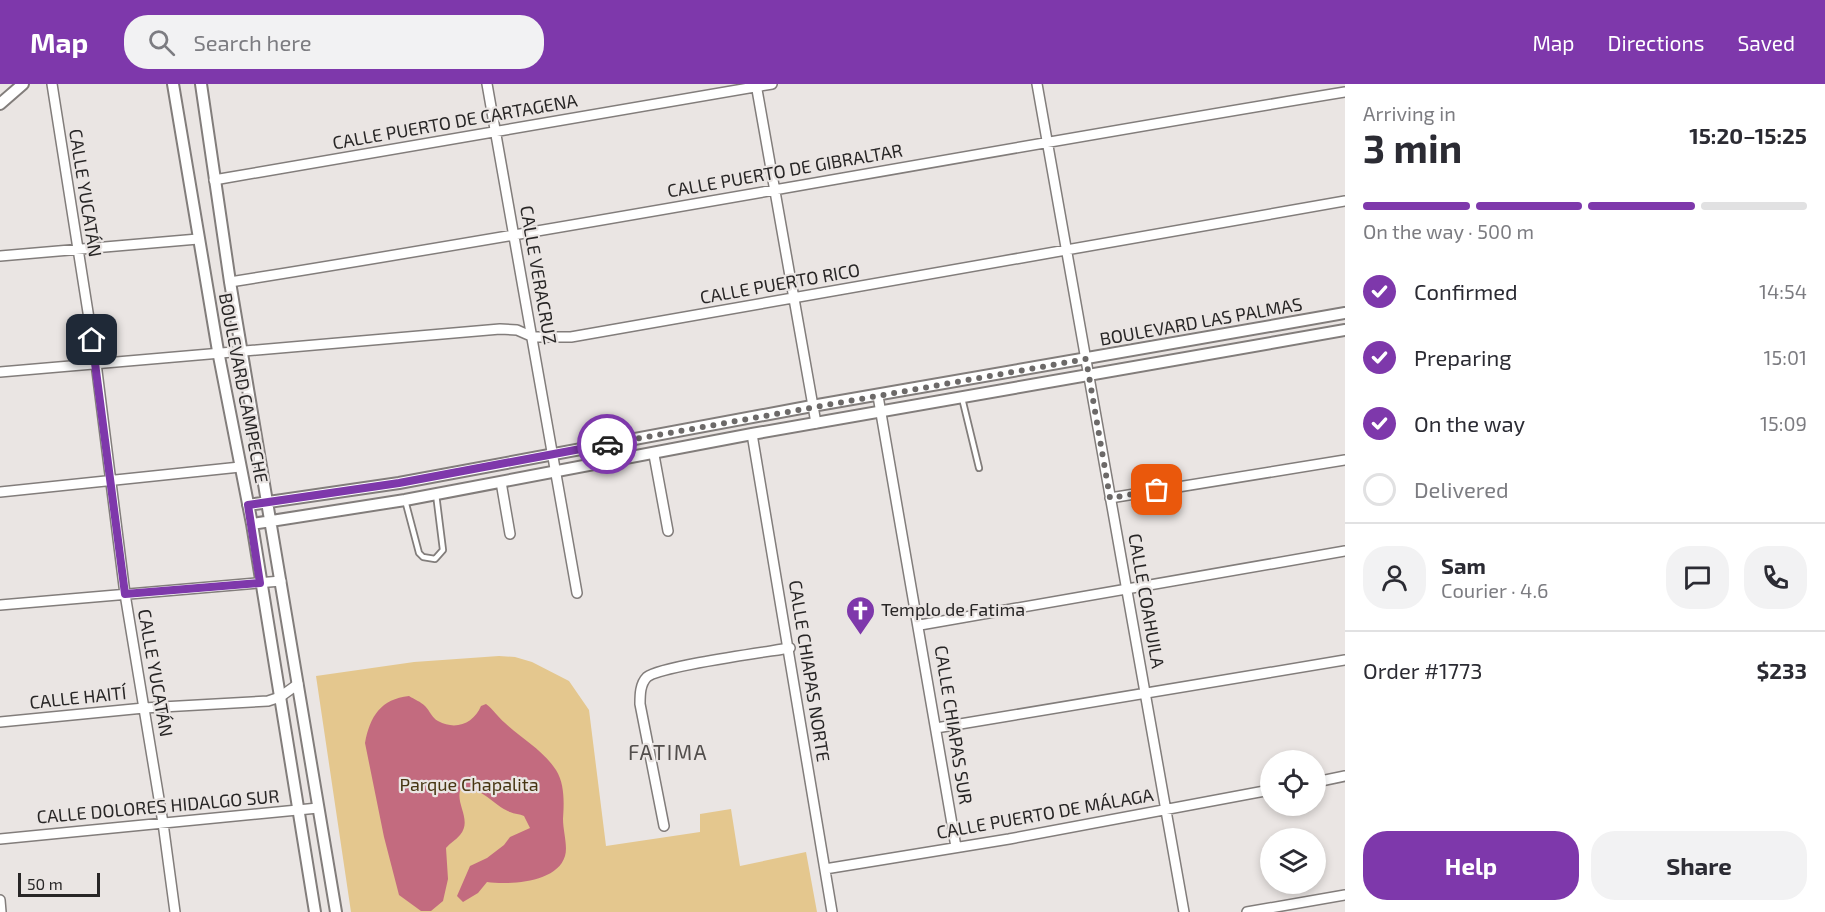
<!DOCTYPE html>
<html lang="en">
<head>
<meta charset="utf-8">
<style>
  :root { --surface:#fff; --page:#f2f2f3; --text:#2b2b33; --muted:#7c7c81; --line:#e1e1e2; --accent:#7e38ab }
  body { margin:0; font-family:"Exo 2",sans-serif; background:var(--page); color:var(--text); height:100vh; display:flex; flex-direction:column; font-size:22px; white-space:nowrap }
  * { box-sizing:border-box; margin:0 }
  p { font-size:20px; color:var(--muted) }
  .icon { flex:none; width:33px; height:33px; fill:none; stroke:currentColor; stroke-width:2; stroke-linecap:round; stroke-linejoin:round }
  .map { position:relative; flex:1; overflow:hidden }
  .drawer { display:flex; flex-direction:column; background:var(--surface); width:480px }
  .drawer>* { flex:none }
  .fabs { position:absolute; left:1260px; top:666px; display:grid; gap:12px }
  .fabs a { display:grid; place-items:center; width:66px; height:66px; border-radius:50%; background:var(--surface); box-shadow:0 3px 9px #0003; font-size:30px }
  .scale { position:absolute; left:18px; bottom:15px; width:82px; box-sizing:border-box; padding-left:6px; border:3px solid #282626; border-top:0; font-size:16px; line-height:21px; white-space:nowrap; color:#282626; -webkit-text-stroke:4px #eae5e3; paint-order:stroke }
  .pin { position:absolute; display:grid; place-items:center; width:51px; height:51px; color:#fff; margin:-26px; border-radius:12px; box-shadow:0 3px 9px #0006 }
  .courier { position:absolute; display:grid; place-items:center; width:60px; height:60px; margin:-30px; border:4px solid #7e38ab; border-radius:50%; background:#fff; color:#222; box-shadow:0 2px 8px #0007 }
  .head em { font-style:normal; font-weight:700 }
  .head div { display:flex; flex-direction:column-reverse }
  .head { display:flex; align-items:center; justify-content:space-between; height:102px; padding:0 18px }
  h1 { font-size:39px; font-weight:700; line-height:45px }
  .bar { display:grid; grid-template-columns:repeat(4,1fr); gap:9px 6px; align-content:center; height:72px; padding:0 18px }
  .bar i { height:8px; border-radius:4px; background:var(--line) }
  .bar .selected { background:var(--accent) }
  .bar p { grid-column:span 4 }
  .line { display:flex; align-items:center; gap:15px; padding:0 18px; border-top:2px solid var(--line) }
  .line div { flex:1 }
  .round { display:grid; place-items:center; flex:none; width:63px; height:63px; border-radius:24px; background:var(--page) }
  ol { padding:0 18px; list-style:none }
  li { display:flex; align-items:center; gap:18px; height:66px }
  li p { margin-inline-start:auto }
  li .icon { padding:6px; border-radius:50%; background:var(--accent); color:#fff; stroke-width:4 }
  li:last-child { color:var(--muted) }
  li i { width:33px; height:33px; border:3px solid var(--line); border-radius:50% }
  .cta { display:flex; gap:12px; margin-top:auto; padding:12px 18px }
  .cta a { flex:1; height:69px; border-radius:24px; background:var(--accent); color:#fff; font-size:24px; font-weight:700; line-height:69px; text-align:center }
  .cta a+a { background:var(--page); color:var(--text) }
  header { display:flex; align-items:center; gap:36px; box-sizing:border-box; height:84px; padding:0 30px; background:var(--accent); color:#fff }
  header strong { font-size:28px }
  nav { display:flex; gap:33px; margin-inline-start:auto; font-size:21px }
  .search { width:420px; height:54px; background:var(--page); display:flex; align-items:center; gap:15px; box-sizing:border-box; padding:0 21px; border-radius:24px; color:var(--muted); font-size:22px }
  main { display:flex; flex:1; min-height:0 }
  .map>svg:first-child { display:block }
  .green { fill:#e4c78e }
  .water { fill:#c36b7f }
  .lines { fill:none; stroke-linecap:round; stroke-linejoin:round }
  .service-casing { stroke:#827d7b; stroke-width:8 }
  .minor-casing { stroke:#827d7b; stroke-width:12 }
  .tertiary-casing { stroke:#827d7b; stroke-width:14 }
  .service { stroke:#fff; stroke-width:4.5 }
  .minor { stroke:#fff; stroke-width:9 }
  .tertiary { stroke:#fff; stroke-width:10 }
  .done { stroke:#6c6968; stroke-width:6; stroke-dasharray:0 10.8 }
  .route { stroke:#7e38ab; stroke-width:8 }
  .labels { text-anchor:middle; stroke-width:4.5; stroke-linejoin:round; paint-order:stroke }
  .street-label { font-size:18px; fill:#282626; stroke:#eae5e3 }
  .poi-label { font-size:18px; fill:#282626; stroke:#eae5e3; text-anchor:start }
  .park-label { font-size:18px; fill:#473612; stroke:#eae5e3 }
  .quarter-label { font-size:21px; letter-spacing:1.5px; fill:#524e4c; stroke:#eae5e3 }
</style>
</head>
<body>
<header>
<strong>Map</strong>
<div class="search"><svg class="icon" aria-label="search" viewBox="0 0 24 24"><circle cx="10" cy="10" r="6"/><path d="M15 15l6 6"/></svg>Search here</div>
<nav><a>Map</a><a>Directions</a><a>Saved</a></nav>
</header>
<main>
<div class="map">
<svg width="1345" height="828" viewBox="0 0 1345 828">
  <rect width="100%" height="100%" fill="#eae5e3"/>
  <path class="green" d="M499,572L515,573L532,578L569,597L589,626L606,762L700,748V730L731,725L740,782L806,768L817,828H351L316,592L414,578Z"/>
  <path class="water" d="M409,612C414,615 421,618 425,622C430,627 432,634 438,637C456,647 474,639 481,622L486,620C493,625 498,633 505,639C522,655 543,666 556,686C565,700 564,720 563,735C563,747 568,762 565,772C557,799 509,801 487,798L478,809L463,818L457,812L470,782L487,774L504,761L510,753L530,744L524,732C520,730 514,730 510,728C492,721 482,702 461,704C454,719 473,736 460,751C456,756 450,759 446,764L448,795L443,817L431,827H421L399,811L384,753L365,659C370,632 381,615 409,612Z"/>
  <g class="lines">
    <defs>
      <path id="service" d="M962,314L979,384
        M405,416L419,469L423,473L435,475L443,466L436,410"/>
      <path id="minor" d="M52,0L96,279L125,510L163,739L175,828
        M487,0L577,509
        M756,0L816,339
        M1037,0L1184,828
        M214,96L772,0
        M0,172L198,155
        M230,198C602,139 973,69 1345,8
        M0,288L500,245L517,246L533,253H571L1345,117
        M878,312L956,763
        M752,350L832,828
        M654,371L668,447
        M501,398L510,450
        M0,408L240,383
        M1110,414L1345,376
        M0,521L281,497
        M920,541L1345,467
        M0,638L144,624L268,617L280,613L298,600
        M936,644L1345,576
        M1316,698L1345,692
        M664,742L640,620C640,611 640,600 647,593C661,582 766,568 790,564
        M0,755L318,724
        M825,785L1009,755L1270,706
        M0,816L1,828
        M1247,828L1345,811"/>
      <path id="tertiary" d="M173,0L218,267L252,440L315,828
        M201,0L230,198L336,828
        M0,20L23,0
        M248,421L399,399L812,322L1345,229
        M252,440L405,416L752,350L1345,246"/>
    </defs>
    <use href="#service" class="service-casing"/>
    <use href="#minor" class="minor-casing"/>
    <use href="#tertiary" class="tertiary-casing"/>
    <use href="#service" class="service"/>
    <use href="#minor" class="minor"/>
    <use href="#tertiary" class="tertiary"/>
  </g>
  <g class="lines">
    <path class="done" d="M607,360L1086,275L1110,414L1157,406"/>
    <path class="route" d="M92,256L125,510L260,499L248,421L399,399L607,360"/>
  </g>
  <defs>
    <symbol id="church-pin" viewBox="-11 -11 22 30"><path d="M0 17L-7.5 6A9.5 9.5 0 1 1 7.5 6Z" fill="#7e38ab" stroke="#eae5e3"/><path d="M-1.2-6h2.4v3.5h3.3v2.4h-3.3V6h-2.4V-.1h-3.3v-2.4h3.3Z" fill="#fff"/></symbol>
  </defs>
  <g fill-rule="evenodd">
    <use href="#church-pin" x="844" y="510" width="33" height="45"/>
  </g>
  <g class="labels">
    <g class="street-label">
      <text transform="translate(455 38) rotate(-10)" y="6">CALLE PUERTO DE CARTAGENA</text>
      <text transform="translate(785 87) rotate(-10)" y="6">CALLE PUERTO DE GIBRALTAR</text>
      <text transform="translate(85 109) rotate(81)" y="6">CALLE YUCATÁN</text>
      <text transform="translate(538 191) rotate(80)" y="6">CALLE VERACRUZ</text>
      <text transform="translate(780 200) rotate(-10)" y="6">CALLE PUERTO RICO</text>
      <text transform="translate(1201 238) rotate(-10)" y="6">BOULEVARD LAS PALMAS</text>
      <text transform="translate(243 304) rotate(79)" y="6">BOULEVARD CAMPECHE</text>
      <text transform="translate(1146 517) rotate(80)" y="6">CALLE COAHUILA</text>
      <text transform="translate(809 587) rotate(81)" y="6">CALLE CHIAPAS NORTE</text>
      <text transform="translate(155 589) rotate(80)" y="6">CALLE YUCATÁN</text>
      <text transform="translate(78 614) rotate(-6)" y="6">CALLE HAITÍ</text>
      <text transform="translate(953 641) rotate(81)" y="6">CALLE CHIAPAS SUR</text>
      <text transform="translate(158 723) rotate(-5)" y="6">CALLE DOLORES HIDALGO SUR</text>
      <text transform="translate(1045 730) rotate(-10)" y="6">CALLE PUERTO DE MÁLAGA</text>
    </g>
    <g class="poi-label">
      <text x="881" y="532">Templo de Fatima</text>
    </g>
    <g class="park-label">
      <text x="469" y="707">Parque Chapalita</text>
    </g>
    <g class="quarter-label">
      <text x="668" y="676">FATIMA</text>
    </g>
  </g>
</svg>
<div class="fabs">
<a><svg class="icon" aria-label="locate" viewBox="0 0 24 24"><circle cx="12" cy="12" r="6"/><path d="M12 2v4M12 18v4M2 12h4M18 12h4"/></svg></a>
<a><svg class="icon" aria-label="layers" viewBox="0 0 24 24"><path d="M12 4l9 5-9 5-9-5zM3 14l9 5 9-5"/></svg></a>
</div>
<div class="scale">50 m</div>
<div class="pin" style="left:1157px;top:406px;background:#ea580c"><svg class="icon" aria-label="bag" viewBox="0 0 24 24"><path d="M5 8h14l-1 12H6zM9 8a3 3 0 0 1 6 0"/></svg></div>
<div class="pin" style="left:92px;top:256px;background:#1f2937"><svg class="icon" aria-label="home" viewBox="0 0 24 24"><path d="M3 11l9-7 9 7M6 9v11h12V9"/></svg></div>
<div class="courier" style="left:607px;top:360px"><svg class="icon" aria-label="car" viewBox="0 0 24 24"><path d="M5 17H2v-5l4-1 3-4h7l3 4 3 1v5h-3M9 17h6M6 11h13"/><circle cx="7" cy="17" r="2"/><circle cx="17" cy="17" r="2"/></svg></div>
</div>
<section class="drawer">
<div class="head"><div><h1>3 min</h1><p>Arriving in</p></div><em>15:20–15:25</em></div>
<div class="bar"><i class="selected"></i><i class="selected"></i><i class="selected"></i><i></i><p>On the way · 500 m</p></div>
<ol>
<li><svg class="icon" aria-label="check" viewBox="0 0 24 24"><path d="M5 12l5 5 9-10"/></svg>Confirmed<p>14:54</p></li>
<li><svg class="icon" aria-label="check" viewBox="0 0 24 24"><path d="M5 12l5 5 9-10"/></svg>Preparing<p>15:01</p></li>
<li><svg class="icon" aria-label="check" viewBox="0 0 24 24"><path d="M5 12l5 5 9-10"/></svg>On the way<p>15:09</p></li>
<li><i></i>Delivered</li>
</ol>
<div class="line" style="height:108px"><a class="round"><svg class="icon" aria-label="person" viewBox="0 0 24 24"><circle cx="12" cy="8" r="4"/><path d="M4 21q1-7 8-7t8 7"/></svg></a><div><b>Sam</b><p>Courier · 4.6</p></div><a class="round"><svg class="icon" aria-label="chat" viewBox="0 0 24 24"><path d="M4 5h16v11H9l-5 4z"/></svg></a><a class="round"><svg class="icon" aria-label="phone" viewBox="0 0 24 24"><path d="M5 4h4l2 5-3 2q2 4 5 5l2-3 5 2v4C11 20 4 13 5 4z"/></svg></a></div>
<div class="line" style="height:78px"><div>Order #1773</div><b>$233</b></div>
<div class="cta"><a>Help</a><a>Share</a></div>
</section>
</main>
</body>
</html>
